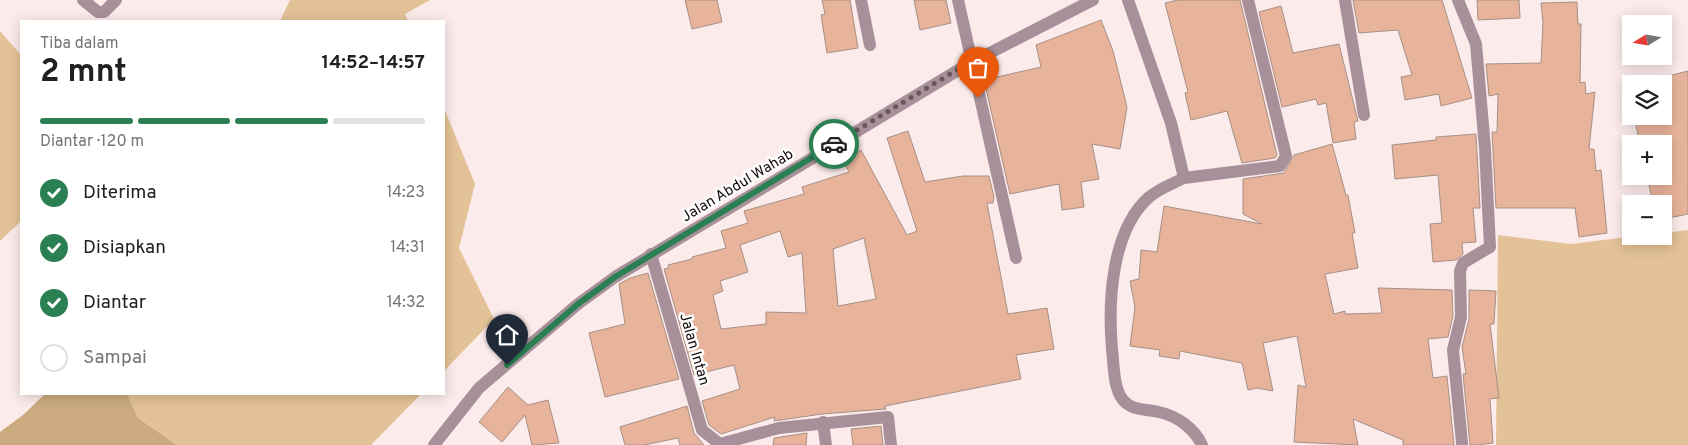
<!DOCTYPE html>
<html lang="id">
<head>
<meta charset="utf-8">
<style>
  :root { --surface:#fff; --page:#f2f2f2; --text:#202124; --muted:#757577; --line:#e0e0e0; --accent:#2b8053 }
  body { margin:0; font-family:Overpass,sans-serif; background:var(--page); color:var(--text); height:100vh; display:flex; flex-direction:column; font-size:19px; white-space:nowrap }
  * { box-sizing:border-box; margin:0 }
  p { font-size:16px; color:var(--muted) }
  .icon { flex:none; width:28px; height:28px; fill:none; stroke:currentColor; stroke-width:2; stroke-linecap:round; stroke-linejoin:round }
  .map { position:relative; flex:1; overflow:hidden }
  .details { position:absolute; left:20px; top:20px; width:425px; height:375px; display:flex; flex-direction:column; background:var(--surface); border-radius:0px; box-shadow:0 2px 12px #0003 }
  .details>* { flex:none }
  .needle { width:32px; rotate:259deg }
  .controls { position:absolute; left:1622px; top:15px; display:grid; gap:10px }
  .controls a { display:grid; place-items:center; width:50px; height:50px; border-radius:0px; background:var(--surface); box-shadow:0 2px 12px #0003; font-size:25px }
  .pin { position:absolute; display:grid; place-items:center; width:42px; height:42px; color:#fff; margin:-51px -21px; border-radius:50% 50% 50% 0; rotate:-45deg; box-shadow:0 0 5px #0007 }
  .pin .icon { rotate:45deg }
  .courier { position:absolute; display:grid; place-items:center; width:50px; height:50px; margin:-25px; border:4px solid #2b8053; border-radius:50%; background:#fff; color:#222; box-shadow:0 1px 6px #0007 }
  .headline em { font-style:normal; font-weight:700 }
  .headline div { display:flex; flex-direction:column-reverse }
  .headline { display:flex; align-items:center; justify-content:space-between; height:85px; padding:0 20px }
  h1 { font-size:32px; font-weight:700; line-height:38px }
  .bar { display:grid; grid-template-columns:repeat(4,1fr); gap:8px 5px; align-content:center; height:60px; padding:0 20px }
  .bar i { height:6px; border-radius:4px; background:var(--line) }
  .bar .on { background:var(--accent) }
  .bar p { grid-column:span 4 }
  ol { padding:0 20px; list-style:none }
  li { display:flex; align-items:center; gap:15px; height:55px }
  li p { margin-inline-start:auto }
  li .icon { padding:5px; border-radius:50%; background:var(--accent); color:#fff; stroke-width:4 }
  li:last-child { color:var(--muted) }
  li i { width:28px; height:28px; border:2px solid var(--line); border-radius:50% }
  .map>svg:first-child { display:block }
  .green { fill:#e4c297 }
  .forest { fill:#ccaa7f }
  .building { fill:#e8b39b; stroke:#a69085; fill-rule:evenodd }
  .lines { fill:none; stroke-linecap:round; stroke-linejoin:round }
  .minor { stroke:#a8909a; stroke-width:12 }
  .done { stroke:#655959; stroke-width:5; stroke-dasharray:0 9 }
  .route { stroke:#2b8053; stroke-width:6 }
  .labels { text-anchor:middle; stroke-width:5; stroke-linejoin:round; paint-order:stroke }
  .street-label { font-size:15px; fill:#130a0a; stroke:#fdfdfd }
</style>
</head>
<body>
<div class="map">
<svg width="1688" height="445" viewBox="0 0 1688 445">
  <rect width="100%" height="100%" fill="#fcebeb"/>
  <path class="green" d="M290,0H430L405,14L408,21H280Z
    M0,31L21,55V221L0,241Z
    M444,108L475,184L459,248L494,319L444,371Z
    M1688,230V445H1496L1498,235L1571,244L1636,236H1664V233Z
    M127,394H421L371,445H177L138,418Z"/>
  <path class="forest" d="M45,394H127L138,418L177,445H0V432L23,415Z"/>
  <path class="building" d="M685,0H717L722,22L692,29Z
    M822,0H850L858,48L827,53L821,15L825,14Z
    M914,0H946L951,23L920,30Z
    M1178,0H1240L1277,155L1275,158L1242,163L1227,111L1191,120L1185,93L1188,92L1165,3Z
    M1353,0H1442L1472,98L1441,106L1439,94L1405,100L1401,77L1412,75L1398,30L1359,33Z
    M1477,0H1519L1520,18L1478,20Z
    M1577,2L1578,24H1581L1580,83L1585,82L1586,94L1595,92L1589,149H1594L1596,171L1601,170L1607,233L1579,237L1575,208H1496L1492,132H1497L1498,94L1489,96L1486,64L1541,63L1543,22L1541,3Z
    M1281,6L1293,53L1339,44L1358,121L1354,122L1356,139L1333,143L1326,103L1318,105L1316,99L1282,107L1259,12Z
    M1101,20L1113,51L1127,107L1120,149L1092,144L1099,179L1081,182L1084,207L1062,210L1059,184L1010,194L984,80L1041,67L1036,45Z
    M1688,71V214L1664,219V204H1653L1647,176H1664V144H1640L1634,116H1664V77Z
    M908,131L925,182L963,176H989L994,197L993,203H987L1008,314L1047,308L1054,349L1016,355L1021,379L885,406L886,409L822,414L774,421L775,417L721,434L709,425L702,401L740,389L734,365L694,375L664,269L669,268L668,265L692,259V257L726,248L721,231L748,223L744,211L804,194L802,187L849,172L843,160L861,150L907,235L917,231L887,138ZM780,231L788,257L802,253L806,313L766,312V324L721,329L713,295L723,291L720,281L748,272L740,245ZM864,238L876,299L838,306L833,249Z
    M1476,134L1480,208H1473L1476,242L1462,243L1463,254L1456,260L1433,262L1430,224L1442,223L1438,175L1395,179L1392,145L1436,140V137Z
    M1332,144L1346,195H1348L1355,233H1352L1358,268L1325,274L1334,314L1345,311V314L1382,313L1378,288L1452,290L1453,316L1448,337L1428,339L1433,378L1447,376L1454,445H1403V440L1353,419L1358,445L1294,442L1298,385L1306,387L1297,336L1263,343L1273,391L1257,388L1248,390L1242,363L1180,351L1179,359L1159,356L1160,350L1130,346L1135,307L1130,281L1139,279L1141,250L1157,252L1164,206L1262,224L1243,214V179L1284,173L1294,155Z
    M648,273L679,379L605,397L589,333L625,324L619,284L630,278Z
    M1469,290L1496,291L1494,324H1490L1499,398L1490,399L1493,443L1477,445H1470L1463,374H1466L1462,347L1469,319Z
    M508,387L528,405L548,400L559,443L532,445L525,415L502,442L479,422Z
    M687,406L694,433L704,445H680L678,438L644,445H625L620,427Z
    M881,426L883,445H853L851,429Z
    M807,433L806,445H773L774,438Z"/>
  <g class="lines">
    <path class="minor" d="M83,0L98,12H104L116,0
      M861,0L870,45
      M958,0L1016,258
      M1128,0L1171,123L1184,178C1172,184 1158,189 1148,198C1111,232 1108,303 1112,349C1114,364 1113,388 1123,400C1132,411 1147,409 1159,412C1177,416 1194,428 1202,445
      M1345,0L1364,115
      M1458,0L1476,44L1485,148L1490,247L1463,263L1460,271L1461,317L1453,350L1462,443
      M1184,178L1280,166L1286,156L1248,0
      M651,254L702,430L721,445
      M823,422L826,445
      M720,444L779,428L888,417L891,445
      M434,445L479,388L578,304L615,277L970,63L1093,0"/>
  </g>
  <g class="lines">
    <path class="done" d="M834,144L970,62L978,98"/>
    <path class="route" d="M507,365L578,304L615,277L834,144"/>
  </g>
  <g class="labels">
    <g class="street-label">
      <text transform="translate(737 185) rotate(-31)" y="5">Jalan Abdul Wahab</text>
      <text transform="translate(695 349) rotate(74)" y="5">Jalan Intan</text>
    </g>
  </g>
</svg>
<div class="controls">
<a><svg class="needle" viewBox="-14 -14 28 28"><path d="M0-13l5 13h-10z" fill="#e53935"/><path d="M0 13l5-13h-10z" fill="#757577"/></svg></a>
<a><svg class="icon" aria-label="layers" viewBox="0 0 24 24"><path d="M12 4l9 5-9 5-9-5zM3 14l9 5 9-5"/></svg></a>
<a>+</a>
<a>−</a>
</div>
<div class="pin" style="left:978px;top:98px;background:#ea580c"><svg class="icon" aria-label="bag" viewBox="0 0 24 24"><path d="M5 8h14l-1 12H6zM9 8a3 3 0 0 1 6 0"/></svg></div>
<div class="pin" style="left:507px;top:365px;background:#1f2937"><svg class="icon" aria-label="home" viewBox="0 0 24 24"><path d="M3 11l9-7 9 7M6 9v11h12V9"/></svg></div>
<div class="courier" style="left:834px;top:144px"><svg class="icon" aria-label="car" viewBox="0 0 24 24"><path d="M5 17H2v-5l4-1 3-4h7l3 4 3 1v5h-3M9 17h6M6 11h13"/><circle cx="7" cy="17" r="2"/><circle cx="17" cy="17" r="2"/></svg></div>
<section class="details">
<div class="headline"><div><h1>2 mnt</h1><p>Tiba dalam</p></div><em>14:52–14:57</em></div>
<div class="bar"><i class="on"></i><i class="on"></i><i class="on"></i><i></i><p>Diantar · 120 m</p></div>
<ol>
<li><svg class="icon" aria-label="check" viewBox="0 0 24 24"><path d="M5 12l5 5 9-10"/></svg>Diterima<p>14:23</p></li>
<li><svg class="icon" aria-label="check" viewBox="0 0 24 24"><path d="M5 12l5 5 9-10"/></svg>Disiapkan<p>14:31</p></li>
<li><svg class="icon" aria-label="check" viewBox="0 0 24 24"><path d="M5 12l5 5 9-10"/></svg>Diantar<p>14:32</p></li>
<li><i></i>Sampai</li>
</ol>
</section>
</div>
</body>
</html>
